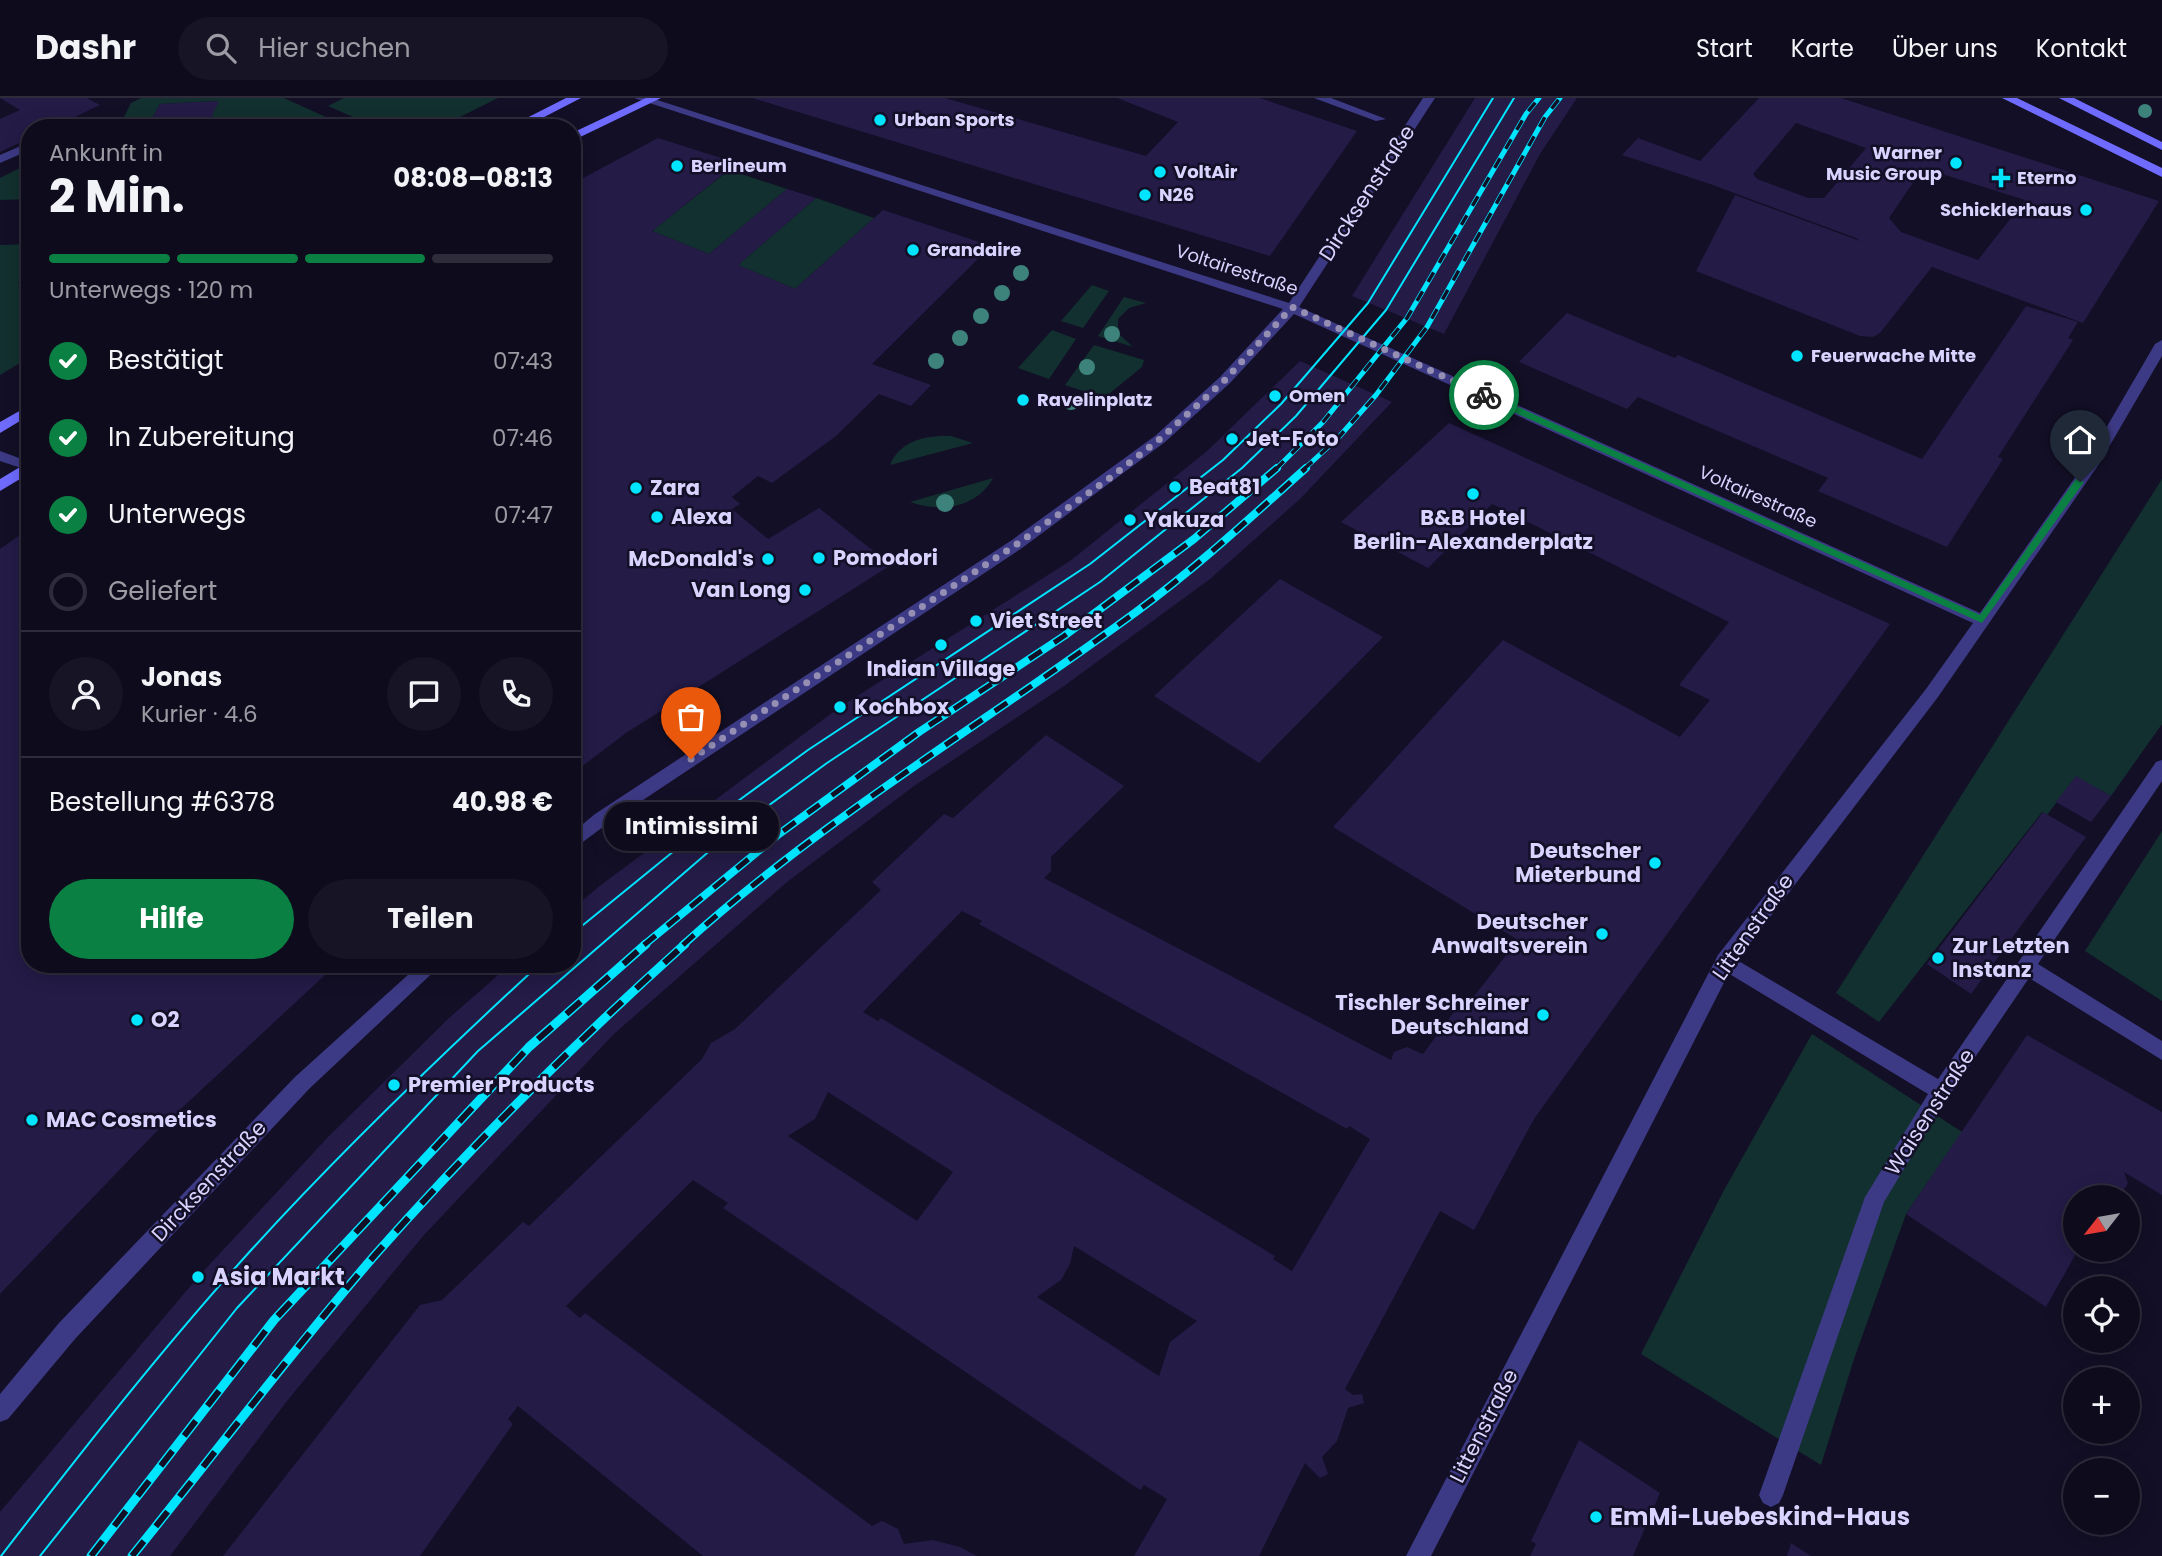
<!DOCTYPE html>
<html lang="de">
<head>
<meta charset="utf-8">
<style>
  :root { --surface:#0e0b1c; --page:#171425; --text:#f1f3f6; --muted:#9b9ba3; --line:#2e2b3b; --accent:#0b8043 }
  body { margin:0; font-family:Poppins,sans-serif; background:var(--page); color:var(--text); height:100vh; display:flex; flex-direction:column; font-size:26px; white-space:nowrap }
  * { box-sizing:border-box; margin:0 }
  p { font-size:23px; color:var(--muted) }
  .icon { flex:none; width:38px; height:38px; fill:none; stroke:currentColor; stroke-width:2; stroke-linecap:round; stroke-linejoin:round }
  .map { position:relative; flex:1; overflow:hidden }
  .panel { position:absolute; left:21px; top:21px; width:560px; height:854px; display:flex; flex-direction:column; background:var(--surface); border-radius:28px; box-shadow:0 4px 18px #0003,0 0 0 2px var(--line) }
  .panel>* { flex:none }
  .needle { width:46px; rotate:239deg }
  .buttons { position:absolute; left:2063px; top:1087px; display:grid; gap:14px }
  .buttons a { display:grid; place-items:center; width:77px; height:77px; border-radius:50%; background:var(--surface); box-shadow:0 4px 18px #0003,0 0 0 2px var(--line); font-size:35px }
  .pin { position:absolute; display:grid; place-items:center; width:60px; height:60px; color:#fff; margin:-72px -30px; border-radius:50% 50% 50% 0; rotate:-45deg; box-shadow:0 0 7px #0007 }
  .pin .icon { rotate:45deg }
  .courier { position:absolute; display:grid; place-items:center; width:70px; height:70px; margin:-35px; border:5px solid #0b8043; border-radius:50%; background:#fff; color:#222; box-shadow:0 2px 9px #0007 }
  .bubble { position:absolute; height:49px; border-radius:24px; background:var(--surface); box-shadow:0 4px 18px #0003,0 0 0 2px var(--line); font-size:23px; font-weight:700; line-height:49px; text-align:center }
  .headline em { font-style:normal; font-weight:700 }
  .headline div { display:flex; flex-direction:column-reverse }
  .headline { display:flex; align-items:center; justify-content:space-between; height:119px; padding:0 28px }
  h1 { font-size:46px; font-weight:700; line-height:52px }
  .bar { display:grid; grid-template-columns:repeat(4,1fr); gap:10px 7px; align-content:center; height:84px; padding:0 28px }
  .bar i { height:9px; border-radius:5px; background:var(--line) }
  .bar .active { background:var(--accent) }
  .bar p { grid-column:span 4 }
  .line { display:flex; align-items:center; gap:18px; padding:0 28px; border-top:2px solid var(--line) }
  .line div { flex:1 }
  .round { display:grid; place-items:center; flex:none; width:74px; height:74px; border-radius:37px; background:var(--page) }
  ol { padding:0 28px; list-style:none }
  li { display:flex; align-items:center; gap:21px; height:77px }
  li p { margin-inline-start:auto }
  li .icon { padding:7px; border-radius:50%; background:var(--accent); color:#fff; stroke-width:4 }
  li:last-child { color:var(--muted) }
  li i { width:38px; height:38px; border:4px solid var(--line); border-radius:50% }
  .primary-button { display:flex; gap:14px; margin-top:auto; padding:14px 28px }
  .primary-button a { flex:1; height:80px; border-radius:42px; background:var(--accent); color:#fff; font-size:28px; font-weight:700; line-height:80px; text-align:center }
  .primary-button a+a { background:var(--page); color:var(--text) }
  header { display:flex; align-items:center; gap:42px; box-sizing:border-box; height:98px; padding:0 35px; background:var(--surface); border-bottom:2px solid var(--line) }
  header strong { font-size:33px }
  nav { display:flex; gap:38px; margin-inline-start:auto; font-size:24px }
  .search { width:490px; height:63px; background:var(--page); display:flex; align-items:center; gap:18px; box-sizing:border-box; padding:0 24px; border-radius:38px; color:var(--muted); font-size:26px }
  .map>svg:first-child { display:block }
  .green { fill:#12302f }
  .building { fill:#241b47; fill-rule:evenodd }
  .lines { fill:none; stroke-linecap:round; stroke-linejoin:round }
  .service { fill:#3d3a85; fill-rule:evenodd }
  .minor { fill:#3d3a85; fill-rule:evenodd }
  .secondary { fill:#6f6bff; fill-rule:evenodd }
  .tram { stroke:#00e5ff; stroke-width:2 }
  .rail-far2-casing { stroke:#00e5ff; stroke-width:5 }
  .rail-far1-casing { stroke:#00e5ff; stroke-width:8 }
  .rail-casing { stroke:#00e5ff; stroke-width:9 }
  .rail-far2 { stroke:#130f26; stroke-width:3.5; stroke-dasharray:11; stroke-linecap:butt }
  .rail-far1 { stroke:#130f26; stroke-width:5; stroke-dasharray:15; stroke-linecap:butt }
  .rail { stroke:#130f26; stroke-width:6; stroke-dasharray:19; stroke-linecap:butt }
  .tree { fill:#3d827b }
  .route { fill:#0b8043 }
  .done { stroke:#948fb3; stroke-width:7; stroke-dasharray:0 12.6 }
  .poi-dot { fill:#00e5ff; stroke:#130f26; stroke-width:2.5 }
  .labels { text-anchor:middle; stroke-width:5; stroke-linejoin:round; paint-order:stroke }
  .far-poi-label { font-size:18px; font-weight:bold; fill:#d9d4ff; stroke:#130f26; text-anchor:start }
  .far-street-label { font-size:18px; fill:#d9d4ff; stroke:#130f26 }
  .street-label { font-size:21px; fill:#d9d4ff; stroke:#130f26 }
  .poi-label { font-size:21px; font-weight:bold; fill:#d9d4ff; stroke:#130f26; text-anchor:start }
  .near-poi-label { font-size:24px; font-weight:bold; fill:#d9d4ff; stroke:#130f26; text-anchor:start }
</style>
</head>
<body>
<header>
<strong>Dashr</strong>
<div class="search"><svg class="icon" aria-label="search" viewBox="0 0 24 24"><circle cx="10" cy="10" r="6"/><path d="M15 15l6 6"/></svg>Hier suchen</div>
<nav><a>Start</a><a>Karte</a><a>Über uns</a><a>Kontakt</a></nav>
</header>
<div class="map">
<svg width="2162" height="1458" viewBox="0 0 2162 1458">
  <rect width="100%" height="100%" fill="#130f26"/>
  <path class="green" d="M141,0H284L350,30H206L218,3L160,6L150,24L121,25L131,5Z
    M344,0H498L438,30H378L328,8Z
    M30,65V101L0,102V80Z
    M729,72L787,91L709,156L652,133Z
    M816,100L874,120L795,191L738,167Z
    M30,146V163L18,185L30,191V259L0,277V147Z
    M1092,187L1109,193L1083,230L1061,223Z
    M1124,199L1146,205L1129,210L1118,221V235L1133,249L1098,238Z
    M1052,232L1076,241L1049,281L1018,270Z
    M1094,247L1144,262L1142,269L1104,300L1065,287Z
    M951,338L973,345L890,367C900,342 926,337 951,338Z
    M993,380C977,410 940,415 910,404Z
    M2162,381V626L2111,698L2076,679L2047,717L2042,714L1879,924L1836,895Z
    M2162,733V903L2085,853Z
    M1812,936L1962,1034L1906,1116L1854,1261L1821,1367L1641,1256L1723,1094Z"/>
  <path class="building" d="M0,0H87L100,7L52,30H30V40L0,54V21L20,12Z
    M752,0H945L1146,58L1178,24L1117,0H1260L1357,33L1270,158Z
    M1475,0H1577L1540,56L1444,236L1352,198Z
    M1759,0H1841L2159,103L2083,225L1932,169L1880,235L1873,239L1860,238L1696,173L1735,97L1860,143L1856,140L1710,86L1622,57L1638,40L1700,63ZM1796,25L1866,50L1824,100H1808L1757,81L1753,76ZM1923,70L2025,102L1978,162L1901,134L1889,120Z
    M219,3L206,30H125L128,25L150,24L160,6Z
    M658,40L737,65L652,133L709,156L787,91L816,100L738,167L795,191L883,112L991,148L872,266L931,287L911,308L879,296L836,338L772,385L758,378L732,399L740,406L732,411L768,441L819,410L891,467L626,635L572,676V86Z
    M2026,208L2078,224L2068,240L2073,242L1998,359L2003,361L1947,449L1818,393L1828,380L1638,299L1627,311L1519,264L1567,215L1675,260L1678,257L1922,361Z
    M1300,263L1392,304L1300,401L1210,481L1064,588L914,688L787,784L614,936L424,1137L287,1303L170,1458H0V1414L198,1179L329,1038L449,920L511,866H572V812L597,790L840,609L1070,463L1206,354Z
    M1449,325L1890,526L1534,1021L1474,1132L1440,1113L1345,1291L1353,1297L1362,1296L1364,1305L1348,1310L1337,1343L1322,1359L1328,1376L1320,1380L1305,1365L1259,1458H1134L1167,1401L1144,1387L1140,1392L723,1110L728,1105L693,1082L566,1208L580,1220L585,1215L872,1428L882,1423L898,1431L904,1446L933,1442L960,1449L977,1458H703L518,1308L508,1321L513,1326L420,1458H223L420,1207L442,1202L523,1124L529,1128L702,961L711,945L735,931L881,792L872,784L944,716L953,720L1046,637L1124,688L1051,759V773L1044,780L1391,962L1394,954L1407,949L1423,956L1462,903L1468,906L1518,842L1333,729L1503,542L1680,639L1710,602L1679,587L1729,524L1492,406L1428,470L1341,424ZM962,813L982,823L979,826L1347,1031L1349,1028L1370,1041L1292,1173L1273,1161L1275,1158L881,920L878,923L863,914ZM828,994L953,1074L917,1123L788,1038L815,1021ZM1074,1148L1197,1223L1170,1244L1159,1278L1037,1199L1061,1182L1070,1166Z
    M30,430V866H337L157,1033L0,1196V451Z
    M1280,481L1383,539L1259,665L1154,598Z
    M2076,678L2111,698L2091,724L2056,704Z
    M2043,714L2086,739L1971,896L1927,866Z
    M2027,937L2162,1014V1097L2124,1074L2128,1085L2120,1099H2076V1152H2078L2046,1209L1906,1116Z
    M1579,1342L1660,1395L1633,1458H1530L1536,1446L1531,1443Z
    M1791,1445L1797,1449L1811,1458H1787Z"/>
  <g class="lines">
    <path class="service" d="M1314,0H1331L1386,21L1376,23Z
      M0,353L30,364V373L0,363Z
      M1725,855L1948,987L1951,993L1884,1104L1783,1397L1779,1405L1771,1409L1763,1405L1759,1397L1865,1099L1928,996L1718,869L1716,863L1718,857Z"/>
    <path class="minor" d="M634,0H651L1289,205L1423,0H1435L1299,209L1980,515L2088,361L2155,246L2162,242V258L2099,366L1938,599L1732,869L1431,1458H1406L1718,857L1926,591L1973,525L1294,216L1230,285L1165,344L1022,450L607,726L572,752V735L595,716L1012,442L1155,338L1220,279L1283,211Z
      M69,26L74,30H62Z
      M30,44V52L0,65V57Z
      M2162,662V683L2038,866L2162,943V962L2029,880L1948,999L1941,1002L1934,999L1931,993L1934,987L2156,664Z
      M420,866H442L309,991L75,1241L8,1321L0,1324V1296L59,1225L295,979Z"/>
    <path class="secondary" d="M566,0H581L523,30H507Z
      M646,0H661L572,43V35Z
      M2002,0H2017L2162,70V79Z
      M2059,0H2074L2162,44V52Z
      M30,307V317L0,335V324Z
      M30,363V375L0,393V381Z"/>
    <path class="tram" d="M572,836L712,722L808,652L1090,466L1223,362L1281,306L1368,205L1493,0
      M1,1458C82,1353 164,1248 253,1150C344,1050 441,957 540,866
      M40,1458L237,1210L478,953L728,737L827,665L1100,484L1242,370L1296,318L1386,212L1514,0"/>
    <defs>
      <path id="rail-far2" d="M1276,371L1323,324L1407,220L1526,16L1539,0
        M1304,371L1338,340L1376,297L1427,229L1545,19L1560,0"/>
      <path id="rail-far1" d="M644,847L779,736L919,634L1064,538L1194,441L1277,370
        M683,847C822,721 985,625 1136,514C1196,470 1250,420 1306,370"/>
      <path id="rail" d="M91,1458L274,1222L529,949L646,846
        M132,1458C213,1358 291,1254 375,1157C472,1047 576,944 685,846"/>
    </defs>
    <use href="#rail-far2" class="rail-far2-casing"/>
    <use href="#rail-far1" class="rail-far1-casing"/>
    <use href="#rail" class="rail-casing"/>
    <use href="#rail-far2" class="rail-far2"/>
    <use href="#rail-far1" class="rail-far1"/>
    <use href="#rail" class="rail"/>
  </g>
  <g class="tree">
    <circle cx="2145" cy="13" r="7"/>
    <circle cx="1021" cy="175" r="8"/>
    <circle cx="1002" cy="195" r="8"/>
    <circle cx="981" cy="218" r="8"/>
    <circle cx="1112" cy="236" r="8"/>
    <circle cx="960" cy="240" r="8"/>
    <circle cx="936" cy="263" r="8"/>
    <circle cx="1087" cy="269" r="8"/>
    <circle cx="1071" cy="304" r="8"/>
    <circle cx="945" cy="405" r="9"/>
  </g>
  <path class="route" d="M1480,295H1487L1980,517L2076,381L2084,384L1982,525L1480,299Z"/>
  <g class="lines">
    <path class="done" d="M691,661L1017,446L1111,379L1160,341L1225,282L1292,209L1484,297"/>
  </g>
  <g class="poi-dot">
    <circle cx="880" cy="22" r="7"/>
    <circle cx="1956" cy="65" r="7"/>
    <circle cx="677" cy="68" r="7"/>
    <circle cx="1160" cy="74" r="7"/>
    <path d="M1997.5 69.5h7v7h7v7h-7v7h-7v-7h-7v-7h7z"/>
    <circle cx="1145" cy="97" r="7"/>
    <circle cx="2086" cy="112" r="7"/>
    <circle cx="913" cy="152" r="7"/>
    <circle cx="1797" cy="258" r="7"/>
    <circle cx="1275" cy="298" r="7"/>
    <circle cx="1023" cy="302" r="7"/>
    <circle cx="1232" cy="341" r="7"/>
    <circle cx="1175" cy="389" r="7"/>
    <circle cx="636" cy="390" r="7"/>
    <circle cx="1473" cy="396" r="7"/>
    <circle cx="657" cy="419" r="7"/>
    <circle cx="1130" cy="422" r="7"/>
    <circle cx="819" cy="460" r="7"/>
    <circle cx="768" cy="461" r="7"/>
    <circle cx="805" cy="492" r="7"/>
    <circle cx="976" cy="523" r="7"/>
    <circle cx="941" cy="547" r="7"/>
    <circle cx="840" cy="609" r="7"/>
    <circle cx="1655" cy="765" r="7"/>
    <circle cx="1602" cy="836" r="7"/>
    <circle cx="1938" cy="860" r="7"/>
    <circle cx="1543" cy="917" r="7"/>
    <circle cx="137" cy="922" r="7"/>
    <circle cx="394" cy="987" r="7"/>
    <circle cx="32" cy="1022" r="7"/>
    <circle cx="198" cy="1179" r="7"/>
    <circle cx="1596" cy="1419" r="7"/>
  </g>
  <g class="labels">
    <g class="far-poi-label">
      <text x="894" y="28">Urban Sports</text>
      <text x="1942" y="61" text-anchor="end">Warner<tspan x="1942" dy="21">Music Group</tspan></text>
      <text x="691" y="74">Berlineum</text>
      <text x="1174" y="80">VoltAir</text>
      <text x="2017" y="86">Eterno</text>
      <text x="1159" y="103">N26</text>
      <text x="2072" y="118" text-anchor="end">Schicklerhaus</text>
      <text x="927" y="158">Grandaire</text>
      <text x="1811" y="264">Feuerwache Mitte</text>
      <text x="1289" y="304">Omen</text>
      <text x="1037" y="308">Ravelinplatz</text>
    </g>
    <g class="far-street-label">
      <text transform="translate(1237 172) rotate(18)" y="6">Voltairestraße</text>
      <text transform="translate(1758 399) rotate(24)" y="6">Voltairestraße</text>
    </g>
    <g class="street-label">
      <text transform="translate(1367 95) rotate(-57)" y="7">Dircksenstraße</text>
      <text transform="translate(1753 829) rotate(-55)" y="7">Littenstraße</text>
      <text transform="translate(1930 1014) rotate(-57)" y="7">Waisenstraße</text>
      <text transform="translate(209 1083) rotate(-47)" y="7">Dircksenstraße</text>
      <text transform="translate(1484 1328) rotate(-63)" y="7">Littenstraße</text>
    </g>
    <g class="poi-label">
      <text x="1246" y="348">Jet-Foto</text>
      <text x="1189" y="396">Beat81</text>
      <text x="650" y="397">Zara</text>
      <text x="671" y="426">Alexa</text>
      <text x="1473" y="427" text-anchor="middle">B&amp;B Hotel<tspan x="1473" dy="24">Berlin-Alexanderplatz</tspan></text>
      <text x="1144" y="429">Yakuza</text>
      <text x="833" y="467">Pomodori</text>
      <text x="754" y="468" text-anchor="end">McDonald's</text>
      <text x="791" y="499" text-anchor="end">Van Long</text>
      <text x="990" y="530">Viet Street</text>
      <text x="941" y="578" text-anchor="middle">Indian Village</text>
      <text x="854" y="616">Kochbox</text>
      <text x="1641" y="760" text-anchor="end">Deutscher<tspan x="1641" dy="24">Mieterbund</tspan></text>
      <text x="1588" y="831" text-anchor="end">Deutscher<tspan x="1588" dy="24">Anwaltsverein</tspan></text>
      <text x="1952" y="855">Zur Letzten<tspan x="1952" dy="24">Instanz</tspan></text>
      <text x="1529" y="912" text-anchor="end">Tischler Schreiner<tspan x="1529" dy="24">Deutschland</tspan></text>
      <text x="151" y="929">O2</text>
      <text x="408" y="994">Premier Products</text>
      <text x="46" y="1029">MAC Cosmetics</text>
    </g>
    <g class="near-poi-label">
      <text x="212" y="1187">Asia Markt</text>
      <text x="1610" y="1427">EmMi-Luebeskind-Haus</text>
    </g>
  </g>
</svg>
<div class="buttons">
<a><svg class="needle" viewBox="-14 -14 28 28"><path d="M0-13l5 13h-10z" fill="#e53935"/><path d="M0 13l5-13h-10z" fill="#9b9ba3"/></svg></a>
<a><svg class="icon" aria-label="locate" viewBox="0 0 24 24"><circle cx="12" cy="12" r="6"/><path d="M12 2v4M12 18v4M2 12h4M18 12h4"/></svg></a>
<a>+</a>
<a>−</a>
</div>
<div class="pin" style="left:691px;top:661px;background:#ea580c"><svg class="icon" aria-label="bag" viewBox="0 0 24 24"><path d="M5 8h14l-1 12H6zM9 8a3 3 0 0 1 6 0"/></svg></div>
<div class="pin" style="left:2080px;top:384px;background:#1f2937"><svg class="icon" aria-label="home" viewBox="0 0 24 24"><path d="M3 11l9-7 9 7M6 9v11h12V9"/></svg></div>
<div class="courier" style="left:1484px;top:297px"><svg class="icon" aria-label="bike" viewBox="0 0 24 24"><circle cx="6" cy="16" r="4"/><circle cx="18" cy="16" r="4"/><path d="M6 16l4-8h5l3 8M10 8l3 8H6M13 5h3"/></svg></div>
<div class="bubble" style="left:604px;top:704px;width:175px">Intimissimi</div>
<section class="panel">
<div class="headline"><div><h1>2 Min.</h1><p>Ankunft in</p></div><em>08:08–08:13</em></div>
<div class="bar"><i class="active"></i><i class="active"></i><i class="active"></i><i></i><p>Unterwegs · 120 m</p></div>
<ol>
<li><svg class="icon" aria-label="check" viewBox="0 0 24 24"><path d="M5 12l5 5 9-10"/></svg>Bestätigt<p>07:43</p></li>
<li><svg class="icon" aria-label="check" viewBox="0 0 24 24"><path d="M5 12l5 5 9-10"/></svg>In Zubereitung<p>07:46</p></li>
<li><svg class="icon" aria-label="check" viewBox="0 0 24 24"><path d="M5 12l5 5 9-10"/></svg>Unterwegs<p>07:47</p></li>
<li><i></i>Geliefert</li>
</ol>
<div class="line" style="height:126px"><a class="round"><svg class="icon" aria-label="person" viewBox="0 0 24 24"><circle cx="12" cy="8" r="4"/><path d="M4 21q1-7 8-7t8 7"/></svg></a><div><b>Jonas</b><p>Kurier · 4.6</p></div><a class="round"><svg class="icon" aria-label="chat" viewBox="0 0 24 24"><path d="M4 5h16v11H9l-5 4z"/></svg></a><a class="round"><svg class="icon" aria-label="phone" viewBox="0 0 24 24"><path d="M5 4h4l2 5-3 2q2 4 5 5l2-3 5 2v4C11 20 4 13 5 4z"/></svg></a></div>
<div class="line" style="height:91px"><div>Bestellung #6378</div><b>40.98 €</b></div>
<div class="primary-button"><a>Hilfe</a><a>Teilen</a></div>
</section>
</div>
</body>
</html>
